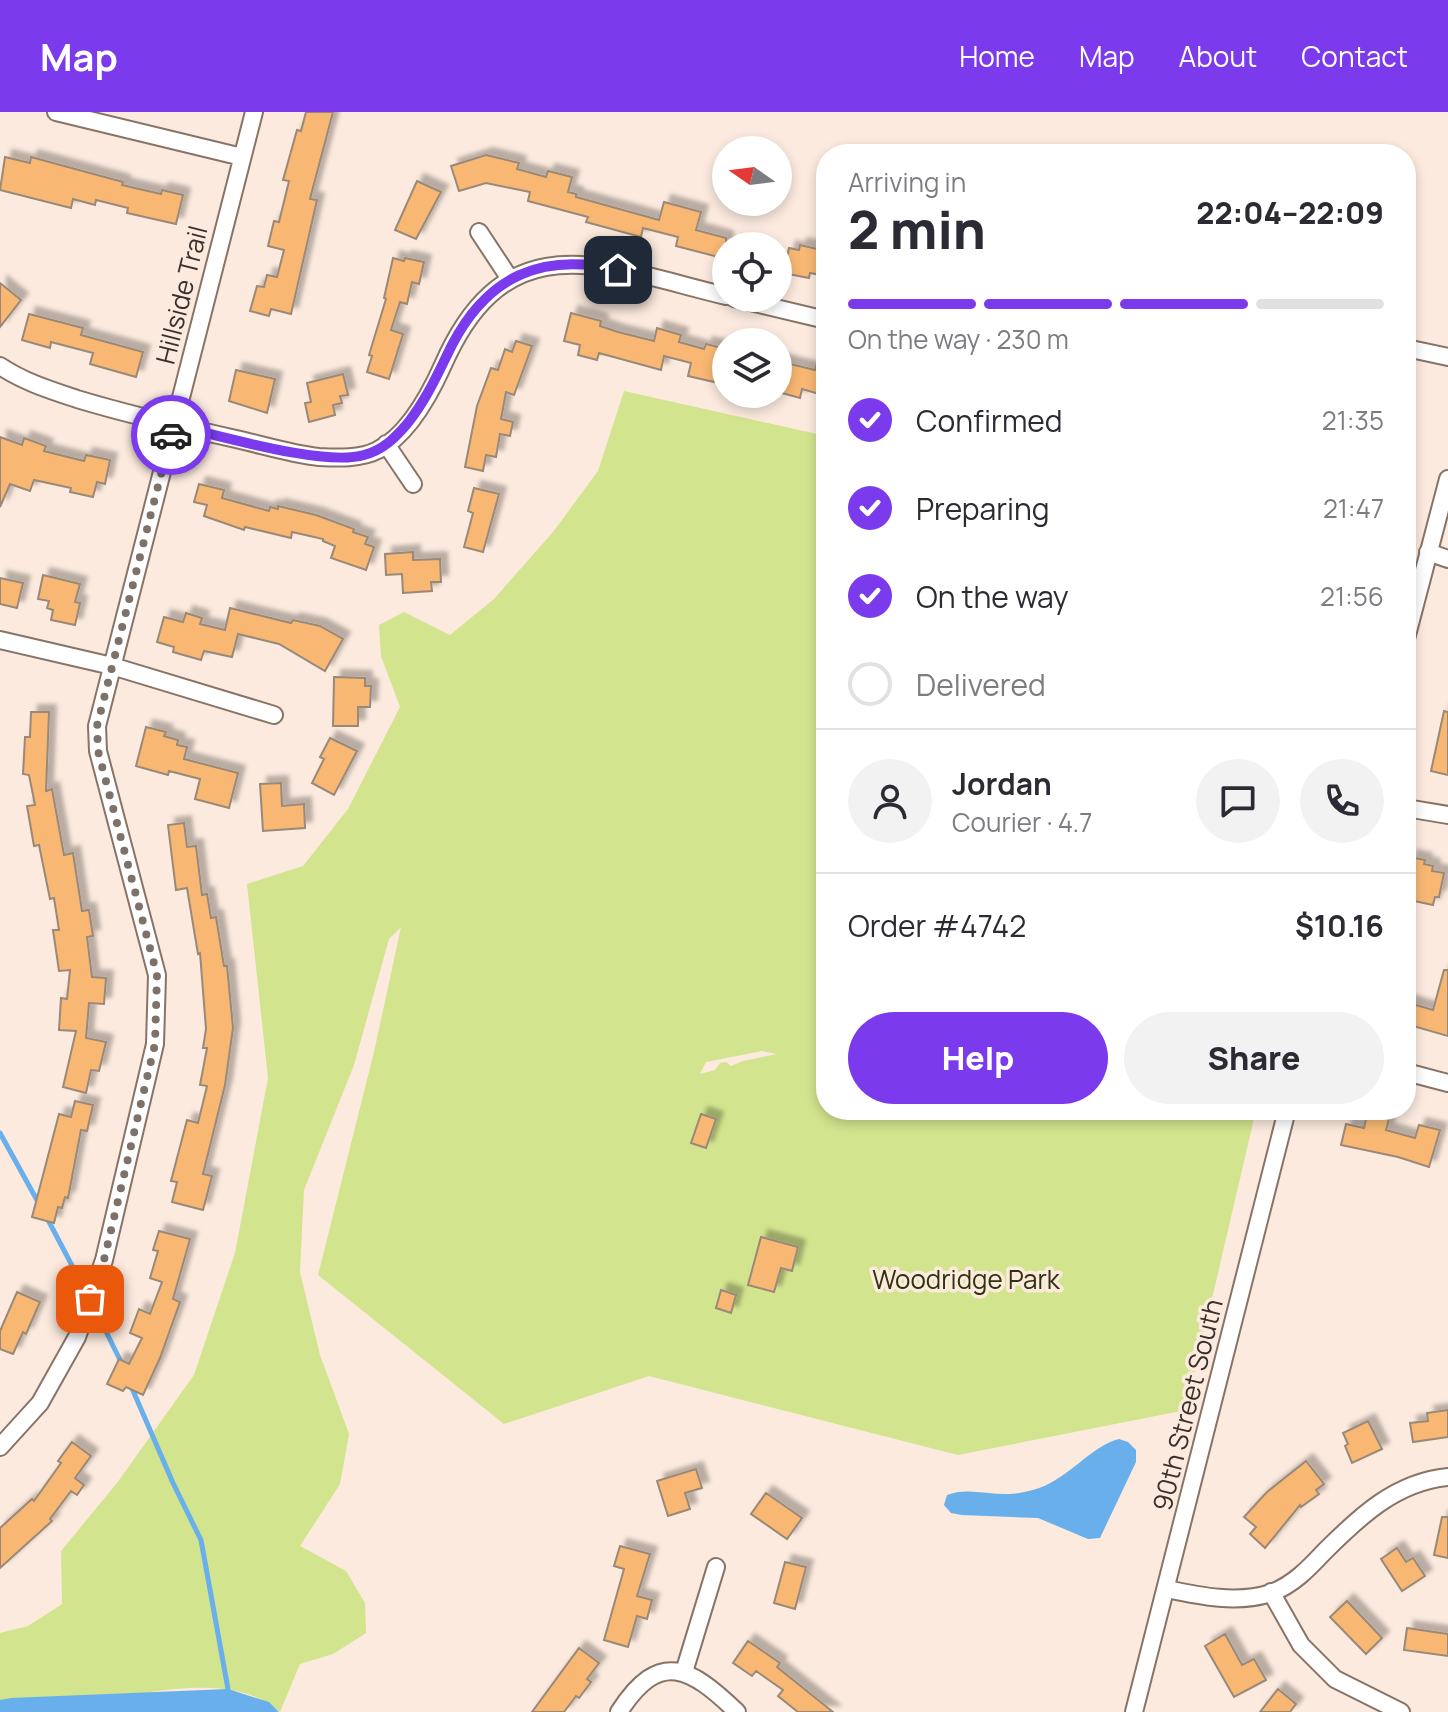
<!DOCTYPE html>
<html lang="en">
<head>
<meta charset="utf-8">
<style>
  :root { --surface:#fff; --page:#f2f2f3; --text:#2b2b33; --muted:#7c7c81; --line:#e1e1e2; --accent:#7c3aed }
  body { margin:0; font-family:Manrope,sans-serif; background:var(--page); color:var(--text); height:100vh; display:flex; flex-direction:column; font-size:30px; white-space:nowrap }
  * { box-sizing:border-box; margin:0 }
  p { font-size:26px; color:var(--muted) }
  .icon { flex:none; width:44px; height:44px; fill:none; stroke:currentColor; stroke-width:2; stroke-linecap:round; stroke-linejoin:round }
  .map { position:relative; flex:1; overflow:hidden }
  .drawer { position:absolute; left:816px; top:32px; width:600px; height:976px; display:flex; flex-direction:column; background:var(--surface); border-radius:32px; box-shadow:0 4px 12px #0003 }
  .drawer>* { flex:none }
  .needle { width:52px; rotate:284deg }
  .controls { position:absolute; left:712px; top:24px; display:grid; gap:16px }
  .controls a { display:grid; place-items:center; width:80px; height:80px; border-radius:50%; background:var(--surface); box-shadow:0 4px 12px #0003; font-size:40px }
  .pin { position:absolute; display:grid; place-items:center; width:68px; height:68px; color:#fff; margin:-34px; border-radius:16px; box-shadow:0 4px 12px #0006 }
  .courier { position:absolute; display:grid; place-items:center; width:80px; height:80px; margin:-40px; border:6px solid #7c3aed; border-radius:50%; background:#fff; color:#222; box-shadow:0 2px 10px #0007 }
  .summary em { font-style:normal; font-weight:800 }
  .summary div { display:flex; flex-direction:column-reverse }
  .summary { display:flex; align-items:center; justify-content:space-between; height:136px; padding:0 32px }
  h1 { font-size:52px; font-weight:800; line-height:60px }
  .bar { display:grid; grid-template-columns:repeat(4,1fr); gap:12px 8px; align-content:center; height:96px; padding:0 32px }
  .bar i { height:10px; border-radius:6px; background:var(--line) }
  .bar .selected { background:var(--accent) }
  .bar p { grid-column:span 4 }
  .line { display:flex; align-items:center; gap:20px; padding:0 32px; border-top:2px solid var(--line) }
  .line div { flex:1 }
  .round { display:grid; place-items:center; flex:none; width:84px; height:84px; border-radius:42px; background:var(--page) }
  ol { padding:0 32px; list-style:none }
  li { display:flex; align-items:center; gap:24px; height:88px }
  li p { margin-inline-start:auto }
  li .icon { padding:8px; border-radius:50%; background:var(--accent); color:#fff; stroke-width:4 }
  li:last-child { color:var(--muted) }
  li i { width:44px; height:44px; border:4px solid var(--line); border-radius:50% }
  .primary-button { display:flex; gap:16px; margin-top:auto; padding:16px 32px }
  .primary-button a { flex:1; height:92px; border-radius:48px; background:var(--accent); color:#fff; font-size:32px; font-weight:800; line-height:92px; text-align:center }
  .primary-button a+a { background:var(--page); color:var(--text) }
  header { display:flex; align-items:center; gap:48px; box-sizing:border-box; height:112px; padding:0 40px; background:var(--accent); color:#fff }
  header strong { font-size:38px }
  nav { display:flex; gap:44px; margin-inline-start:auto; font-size:28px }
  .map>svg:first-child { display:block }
  .green { fill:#d2e48e; fill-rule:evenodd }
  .water { fill:#68afeb }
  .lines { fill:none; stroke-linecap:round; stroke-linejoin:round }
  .stream { stroke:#68afeb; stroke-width:5 }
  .building { fill:#f8b873; stroke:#9a8978; stroke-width:2; filter:url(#shadow) }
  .minor-casing { stroke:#887467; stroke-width:20 }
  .minor { stroke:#fff; stroke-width:16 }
  .done { stroke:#7d716a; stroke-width:8; stroke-dasharray:0 14.4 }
  .route { stroke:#7c3aed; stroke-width:10 }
  .labels { text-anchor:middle; stroke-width:7; stroke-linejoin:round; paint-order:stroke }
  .street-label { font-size:26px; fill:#39302b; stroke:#fceade }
  .park-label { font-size:26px; fill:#2c330d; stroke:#fceade }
</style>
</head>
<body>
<header>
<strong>Map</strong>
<nav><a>Home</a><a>Map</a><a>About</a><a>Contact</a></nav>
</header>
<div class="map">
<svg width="1448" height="1600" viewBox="0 0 1448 1600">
  <defs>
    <filter id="shadow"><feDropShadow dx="7" dy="-7" stdDeviation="2" flood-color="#0004"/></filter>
  </defs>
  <rect width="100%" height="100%" fill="#fceade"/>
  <path class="green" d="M624,279L826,324V998H1256L1186,1298L958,1343L649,1264L504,1312L318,1163L374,940L401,815L389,827L354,953L304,1078L300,1160L320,1243L349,1322L340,1372L300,1434L346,1459L365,1491L366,1521L333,1542L300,1552L280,1600C246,1569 188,1574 145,1581L0,1588V1521L28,1514L62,1492L61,1439L117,1371L194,1263L235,1141L268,966L247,772L303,754L348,697L400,595L381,544L379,513L404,500L450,523L494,487L553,420L598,359ZM762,939L777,942L743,949L731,954L726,950L720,951L715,958L700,962L706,950Z"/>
  <path class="water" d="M1119,1327L1128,1330L1136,1338V1350L1100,1426L1088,1427L1038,1406L962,1403L951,1401L944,1393L947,1383C966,1375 988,1383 1009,1382C1018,1382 1030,1379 1039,1376C1069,1366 1091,1334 1119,1327Z
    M228,1577L269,1590L279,1600H0V1588L11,1586Z"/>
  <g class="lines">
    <path class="stream" d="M0,1021L38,1090
      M47,1106L87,1182
      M92,1191L121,1250
      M131,1274L173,1371L201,1428L228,1577"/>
  </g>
  <path class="building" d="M306,0H333L310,87L317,88L291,202L271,197L269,204L250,199L257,174L264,175L267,163L277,165L284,138L268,134L274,109L279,110L289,69L283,68L297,18L301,19Z
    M486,43L519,51L517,57L546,65L548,59L572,65L568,80L576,82V85L659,108L664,90L701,100L696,118L726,126V147L676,134L678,125L643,116L641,125L586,110L588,105L528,89L530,80L486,71L459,79L451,54Z
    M5,45L30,51L31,45L123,70L122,73L161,82L162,78L183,83L176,112L127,101L128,96L96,88L95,93L73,87L71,96L0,78Z
    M417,69L441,80L416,127L395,118Z
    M800,133L826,139V164L810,161L809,166L783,161L789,136L799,138Z
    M393,146L404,149L405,146L424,150L419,172L412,170L407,192L400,190L391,218L403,222L389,267L367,260L372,244L369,243L386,187L384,186Z
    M0,171L21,188L0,215Z
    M571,201L601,209L600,214L618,220L654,229L657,216L681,223L679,230L704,237L706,232L726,237V270L715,268L714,270L688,264L691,251L664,244L661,258L599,241L597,248L578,243L580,233L564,229Z
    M29,202L83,216L81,223L143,240L136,265L90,252L93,241L51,230L50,236L22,228Z
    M516,229L532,234L514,283L506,280L501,307L513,310L510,324L500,322L496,345L486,343L483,359L465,355L477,294L491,256L498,258L505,237L512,240Z
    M822,233H826V284L802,277L800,286L778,280V249L815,258Z
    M236,258L275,267L267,301L229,289Z
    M343,262L348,283L340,284L342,291L333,293L335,303L309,310L305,291L311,290L307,271Z
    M0,325L22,333L24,326L46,334L44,339L84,349L86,343L110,348L105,372L97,370L93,385L70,380L71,376L34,368L30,379L10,372L0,395Z
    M199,372L224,378L222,386L269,399L270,395L278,397V394L316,403L354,417L353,420L368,425L365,432L374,435L366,458L331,446L335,434L323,429V427L292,420L291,426L245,415L244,418L204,404L207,393L194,390Z
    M474,376L499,382L483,440L464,435L473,401L468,399Z
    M413,440V448L440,447L441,470H431L432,479L403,481L402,462L386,463L385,442Z
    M43,463L80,472L75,490L80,491L75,513L51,508L53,498L47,496L49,489L38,487Z
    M0,466L23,471L17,496L0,492Z
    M230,496L291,511L293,508L320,514L343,527L325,559L279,532L238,522L232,545L204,539L201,548L173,540L174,535L157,530L164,505L183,510L186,501L202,506L200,512L225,518Z
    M334,565L365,566V574H371L370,595H358V614H333Z
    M1444,599L1448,600V663L1431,659Z
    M31,600H49L46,679L52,677L64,743L73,741L82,799L89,798L93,824L87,825L92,865L106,866L104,892L89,891L86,926L106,930L99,959L91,958L86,981L63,975L76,919L59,918L61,886L67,887L70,858L59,859L53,818H59L54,786L50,787L39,733L34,734L27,694L35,693L29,663L23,662L25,625H30Z
    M146,615L166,620L164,624L178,628L177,633L187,635L184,647L238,661L229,696L195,687L200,667L169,659L168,663L136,654Z
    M330,626L357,639L334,683L312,671L324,647L320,645Z
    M281,671L282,694L304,692L305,716L263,719L260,672Z
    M184,711L187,735L196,734L202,783L207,782L211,806L216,805L224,854H227L233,916L225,973L203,1062L212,1064L203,1098L172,1090L177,1070L171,1069L187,1008L198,1011L207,974L200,973L207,936H203L206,917L200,841L198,842L187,776L176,778L168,713Z
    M1410,745L1425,748L1424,752L1433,754L1432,759L1444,761L1439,785H1435L1433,793L1414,789L1415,781L1406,779Z
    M1444,858H1448V924L1406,912V890L1433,898Z
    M75,989L93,993L87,1019L81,1018L68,1086L65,1085L62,1096L58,1095L54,1111L32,1105L59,1002L71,1005Z
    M701,1002L716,1007L706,1036L691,1031Z
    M1367,1002L1389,1007L1386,1018L1415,1026L1419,1013L1440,1018L1429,1055L1398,1045L1341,1033L1346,1012L1364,1016Z
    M159,1119L190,1127L173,1187L180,1190L160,1246L143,1283L126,1275L123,1279L107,1272L119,1247L129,1252L142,1226L130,1221L139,1197L150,1202L162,1170L150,1166L158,1139L153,1138Z
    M761,1125L798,1135L792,1159L781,1156L774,1180L748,1173Z
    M721,1178L736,1183L731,1201L716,1196Z
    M17,1180L40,1190L26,1222L23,1220L13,1242L0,1237V1219Z
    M1448,1298V1325L1413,1330L1410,1311L1428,1309L1427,1301Z
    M1368,1309L1382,1337L1352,1351L1345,1334L1348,1332L1343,1321Z
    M72,1330L91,1344L75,1366L84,1373L77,1383L71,1379L50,1407L52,1409L0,1456V1416L32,1387L34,1389L61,1351L58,1349Z
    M1306,1349L1324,1372L1316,1378L1319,1382L1301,1395L1300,1393L1265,1436L1250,1422L1256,1415L1244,1405L1267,1380Z
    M696,1357L702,1376L685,1381L690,1397L668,1404L657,1369Z
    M766,1381L802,1406L787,1427L751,1402Z
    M1442,1405H1448V1446L1434,1443Z
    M620,1434L650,1442L637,1484L652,1488L647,1507L637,1504L628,1535L604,1528L624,1457L614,1454Z
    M1397,1436L1406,1450L1413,1446L1425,1464L1402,1479L1381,1447Z
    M785,1450L806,1455L795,1497L774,1491Z
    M1347,1489L1382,1526L1366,1542L1330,1505Z
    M1407,1516L1448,1522V1544L1404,1538Z
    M1225,1522L1242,1553L1254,1547L1266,1568L1234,1585L1205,1534Z
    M748,1529L780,1551L777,1555L833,1600H798L778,1584L783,1578L756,1559L752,1564L733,1551Z
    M579,1536L599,1551L587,1567L591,1570L579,1586L576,1584L564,1600H532Z
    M1278,1577L1296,1592L1290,1600H1260Z"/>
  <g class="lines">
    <defs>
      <path id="minor" d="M56,0L242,45
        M479,120L510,167
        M734,186L826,208
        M1406,236L1448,245
        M0,254C24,270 50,278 77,287C130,303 182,315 236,327C263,333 291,342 319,345C338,346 361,347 378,338C408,323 430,282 443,253C507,107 605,155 726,184
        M386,332L413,372
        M1428,440L1448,447
        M1406,527L1448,367
        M0,528L112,554L274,603
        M1406,696L1448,703
        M1406,960L1448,971
        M0,1335L40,1291L77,1225L104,1148L155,932L157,863L98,639L97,614L254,0
        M1167,1477C1200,1484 1237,1492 1271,1481C1293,1473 1309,1456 1324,1440C1360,1404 1396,1370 1448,1365
        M1271,1480L1301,1533L1335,1567L1401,1600
        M684,1560L716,1455
        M619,1600C660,1536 691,1556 737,1600
        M1134,1600L1287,998"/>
    </defs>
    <use href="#minor" class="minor-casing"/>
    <use href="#minor" class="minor"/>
  </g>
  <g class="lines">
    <path class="done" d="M90,1187L104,1148L155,932L157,863L98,639L97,614L171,323"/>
    <path class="route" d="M171,323L173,313C218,323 324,355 364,343C383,338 395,326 407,312C427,287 438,261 452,233C488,164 542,140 618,158"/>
  </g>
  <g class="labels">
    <g class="street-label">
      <text transform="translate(182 183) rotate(-76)" y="9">Hillside Trail</text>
      <text transform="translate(1188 1293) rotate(-76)" y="9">90th Street South</text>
    </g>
    <g class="park-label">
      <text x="966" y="1177">Woodridge Park</text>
    </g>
  </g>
</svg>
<div class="controls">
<a><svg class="needle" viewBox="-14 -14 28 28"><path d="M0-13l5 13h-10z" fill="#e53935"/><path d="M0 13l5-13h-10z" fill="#7c7c81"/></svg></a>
<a><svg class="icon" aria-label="locate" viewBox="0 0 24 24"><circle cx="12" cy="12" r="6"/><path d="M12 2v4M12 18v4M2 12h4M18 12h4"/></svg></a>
<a><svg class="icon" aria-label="layers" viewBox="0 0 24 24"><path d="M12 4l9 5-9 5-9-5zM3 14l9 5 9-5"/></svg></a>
</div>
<div class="pin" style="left:90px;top:1187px;background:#ea580c"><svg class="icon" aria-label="bag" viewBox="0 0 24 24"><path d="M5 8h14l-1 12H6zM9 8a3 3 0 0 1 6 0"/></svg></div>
<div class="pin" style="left:618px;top:158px;background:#1f2937"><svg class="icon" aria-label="home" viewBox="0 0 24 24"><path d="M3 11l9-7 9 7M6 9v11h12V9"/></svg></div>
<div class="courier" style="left:171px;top:323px"><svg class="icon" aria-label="car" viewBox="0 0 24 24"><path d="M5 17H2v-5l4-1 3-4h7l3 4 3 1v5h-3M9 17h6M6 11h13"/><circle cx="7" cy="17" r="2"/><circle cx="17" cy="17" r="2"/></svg></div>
<section class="drawer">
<div class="summary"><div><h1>2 min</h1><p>Arriving in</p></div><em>22:04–22:09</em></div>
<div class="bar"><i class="selected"></i><i class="selected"></i><i class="selected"></i><i></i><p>On the way · 230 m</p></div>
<ol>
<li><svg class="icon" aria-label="check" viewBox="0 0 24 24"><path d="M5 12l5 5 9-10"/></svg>Confirmed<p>21:35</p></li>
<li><svg class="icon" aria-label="check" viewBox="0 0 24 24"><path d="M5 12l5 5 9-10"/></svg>Preparing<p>21:47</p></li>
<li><svg class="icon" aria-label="check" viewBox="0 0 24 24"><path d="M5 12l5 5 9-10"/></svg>On the way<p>21:56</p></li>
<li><i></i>Delivered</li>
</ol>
<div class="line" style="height:144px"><a class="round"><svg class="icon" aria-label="person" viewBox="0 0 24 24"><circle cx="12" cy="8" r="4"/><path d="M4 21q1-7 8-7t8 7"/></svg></a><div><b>Jordan</b><p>Courier · 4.7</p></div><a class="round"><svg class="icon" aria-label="chat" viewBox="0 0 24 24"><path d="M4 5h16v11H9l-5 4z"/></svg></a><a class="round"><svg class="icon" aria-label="phone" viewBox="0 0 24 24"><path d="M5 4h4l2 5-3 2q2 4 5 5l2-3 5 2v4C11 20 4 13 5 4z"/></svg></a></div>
<div class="line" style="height:104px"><div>Order #4742</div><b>$10.16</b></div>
<div class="primary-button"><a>Help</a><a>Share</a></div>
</section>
</div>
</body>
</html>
